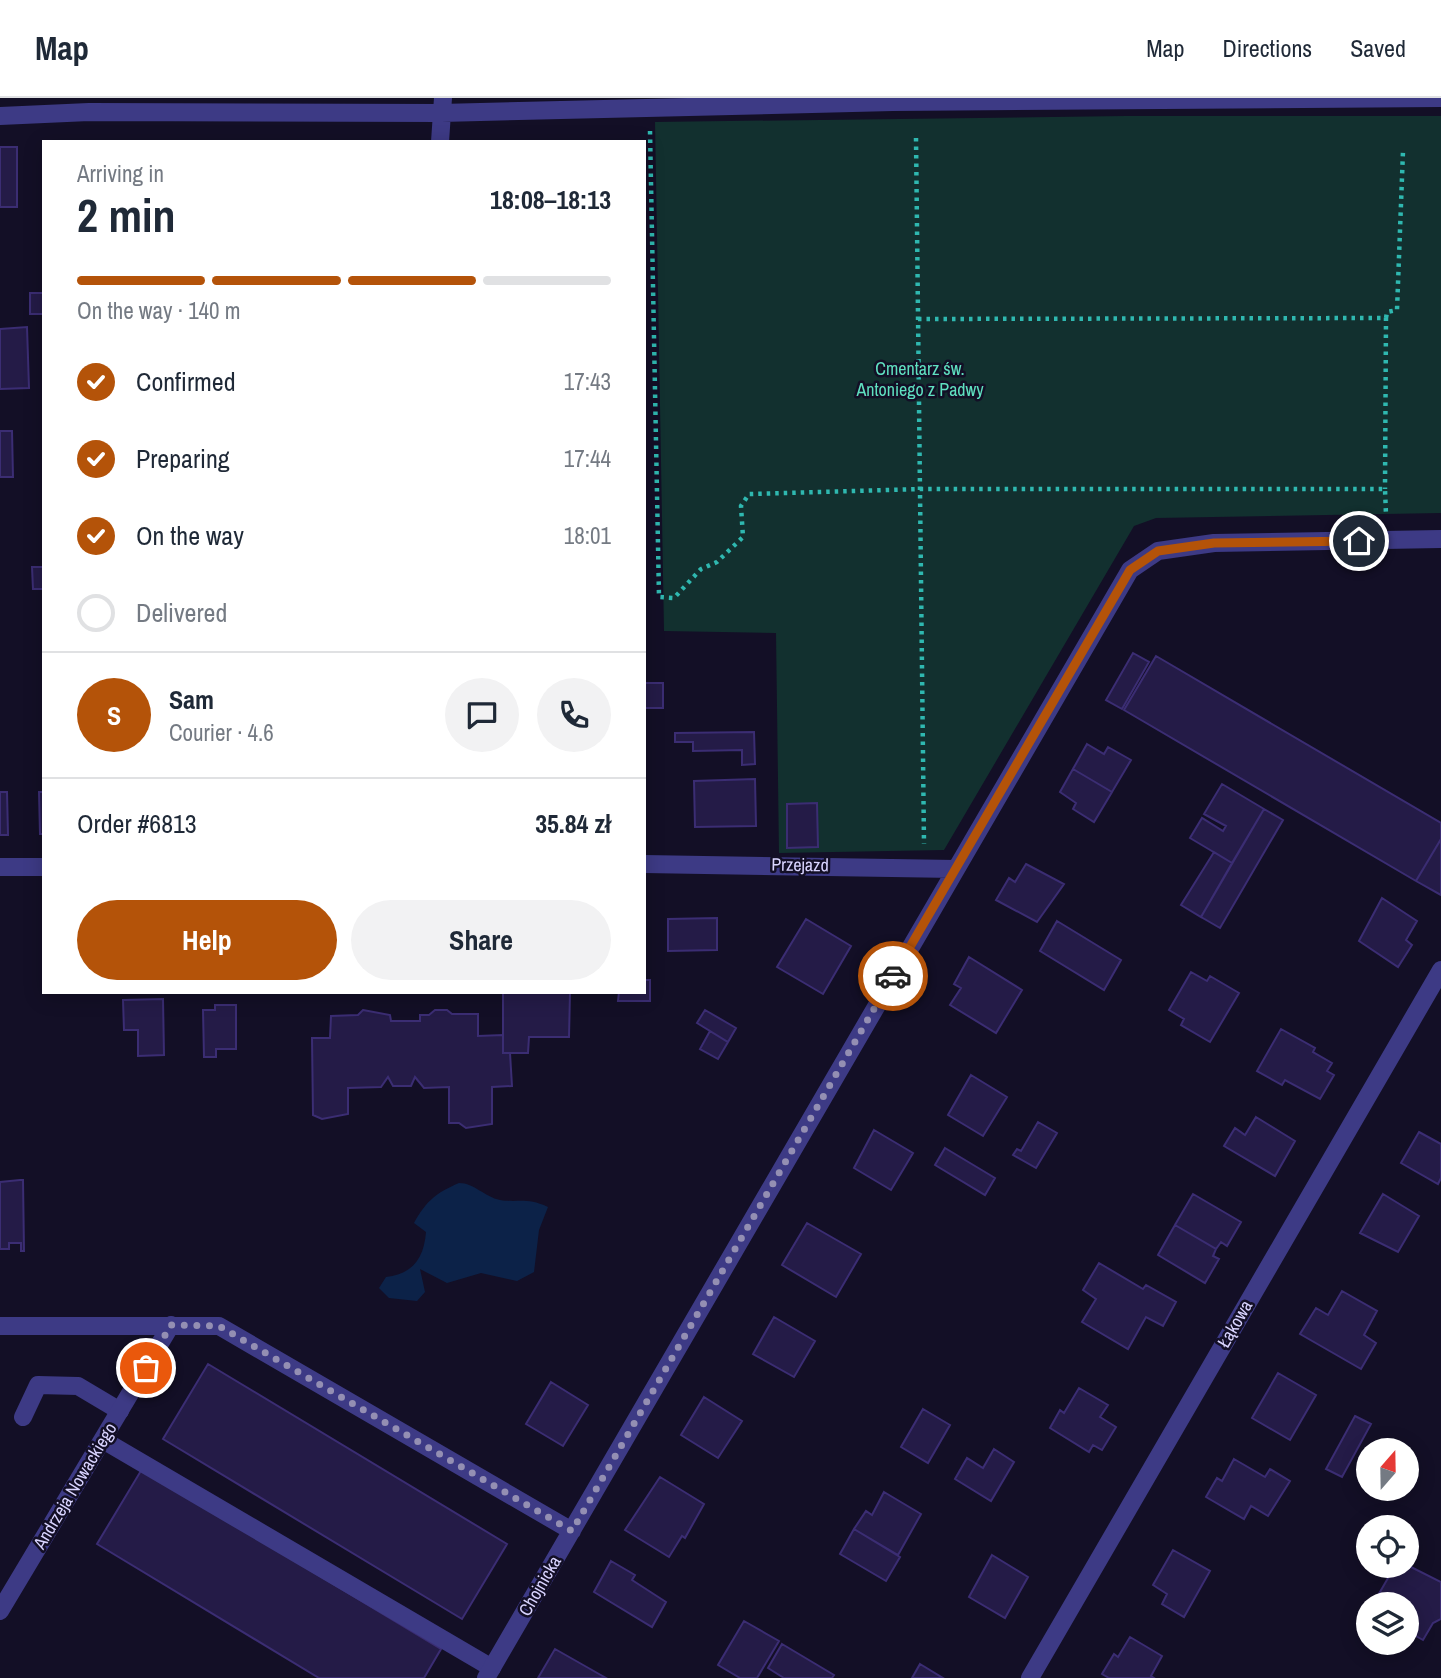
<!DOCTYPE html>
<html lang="en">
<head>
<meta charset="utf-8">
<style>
  :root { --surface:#fff; --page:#f2f2f3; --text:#1f2937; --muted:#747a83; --line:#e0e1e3; --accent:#b45309 }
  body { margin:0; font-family:"Archivo Narrow",sans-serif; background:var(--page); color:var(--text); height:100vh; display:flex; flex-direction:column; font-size:26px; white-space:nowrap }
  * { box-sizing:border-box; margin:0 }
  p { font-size:23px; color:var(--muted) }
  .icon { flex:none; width:38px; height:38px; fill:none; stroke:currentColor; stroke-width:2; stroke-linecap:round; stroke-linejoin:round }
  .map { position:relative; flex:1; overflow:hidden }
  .details { position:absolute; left:42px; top:42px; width:604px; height:854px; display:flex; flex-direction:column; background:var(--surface); border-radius:0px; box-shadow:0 4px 18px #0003 }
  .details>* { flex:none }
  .needle { width:46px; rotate:20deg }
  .controls { position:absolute; left:1356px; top:1340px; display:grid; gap:14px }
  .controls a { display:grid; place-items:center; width:63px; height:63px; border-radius:50%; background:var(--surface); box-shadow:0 4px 18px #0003; font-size:35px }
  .pin { position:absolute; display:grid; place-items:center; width:60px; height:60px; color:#fff; margin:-30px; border:4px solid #fff; border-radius:50%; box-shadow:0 2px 7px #0007 }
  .courier { position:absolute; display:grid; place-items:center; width:70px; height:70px; margin:-35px; border:5px solid #b45309; border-radius:50%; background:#fff; color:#222; box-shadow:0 2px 9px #0007 }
  .headline em { font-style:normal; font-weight:700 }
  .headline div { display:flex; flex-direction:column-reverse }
  .headline { display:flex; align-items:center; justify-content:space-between; height:119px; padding:0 35px }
  h1 { font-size:46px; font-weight:700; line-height:52px }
  .bar { display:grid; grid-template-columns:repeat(4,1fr); gap:10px 7px; align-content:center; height:84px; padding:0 35px }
  .bar i { height:9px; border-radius:5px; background:var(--line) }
  .bar .current { background:var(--accent) }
  .bar p { grid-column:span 4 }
  .line { display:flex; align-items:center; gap:18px; padding:0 35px; border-top:2px solid var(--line) }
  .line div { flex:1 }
  .round { display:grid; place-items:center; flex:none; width:74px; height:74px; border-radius:37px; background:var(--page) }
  ol { padding:0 35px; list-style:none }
  li { display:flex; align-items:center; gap:21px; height:77px }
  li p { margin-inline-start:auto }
  li .icon { padding:7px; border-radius:50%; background:var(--accent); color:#fff; stroke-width:4 }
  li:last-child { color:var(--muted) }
  li i { width:38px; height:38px; border:4px solid var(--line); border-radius:50% }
  .cta { display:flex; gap:14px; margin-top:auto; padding:14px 35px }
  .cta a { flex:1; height:80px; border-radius:42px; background:var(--accent); color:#fff; font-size:28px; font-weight:700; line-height:80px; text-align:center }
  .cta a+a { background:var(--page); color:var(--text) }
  header { display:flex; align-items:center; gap:42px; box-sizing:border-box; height:98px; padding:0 35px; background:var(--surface); border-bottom:2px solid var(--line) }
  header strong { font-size:33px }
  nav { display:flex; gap:38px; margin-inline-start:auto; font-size:24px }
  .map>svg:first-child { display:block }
  .green { fill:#12302f }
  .water { fill:#0c2248 }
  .building { fill:#241b47; stroke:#3b2d73; stroke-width:2 }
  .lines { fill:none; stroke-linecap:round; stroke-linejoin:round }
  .path { stroke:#2fb8b0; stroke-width:4.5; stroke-dasharray:3.5 5; stroke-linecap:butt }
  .lane { stroke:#3d3a85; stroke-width:18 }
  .street { stroke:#3d3a85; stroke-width:18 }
  .done { stroke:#948fb3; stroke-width:7; stroke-dasharray:0 12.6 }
  .route { stroke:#b45309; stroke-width:9 }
  .labels { text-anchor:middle; stroke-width:5; stroke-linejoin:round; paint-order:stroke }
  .park-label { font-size:18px; fill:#5fe0c0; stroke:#130f26 }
  .street-label { font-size:18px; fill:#d9d4ff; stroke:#130f26 }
</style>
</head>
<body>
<header>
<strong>Map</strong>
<nav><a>Map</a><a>Directions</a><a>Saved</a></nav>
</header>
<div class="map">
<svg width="1441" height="1580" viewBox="0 0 1441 1580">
  <rect width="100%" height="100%" fill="#130f26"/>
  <path class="green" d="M1126,18H1441V415L1156,420L1134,428L944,752L779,755L776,535L664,533L655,24Z"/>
  <path class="water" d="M459,1085C474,1085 485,1099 500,1102C519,1105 526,1099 548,1109L539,1132L534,1174L517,1183L481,1175L447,1185L420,1171L425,1194L417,1203L389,1200L379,1190L386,1179C413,1176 424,1160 426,1134L414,1125C427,1102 436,1095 459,1085Z"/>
  <path class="building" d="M0,49H17V109H0Z
    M30,195H44V216H30Z
    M27,229L29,290L0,291V231Z
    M0,333H12L13,379H0Z
    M32,469H44V491H33Z
    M1133,555L1149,564L1122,611L1106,602Z
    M1156,558L1441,725V741L1416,783L1124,612Z
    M644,585H663V610H644Z
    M754,634L755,666L742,667V652L693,653V644H675V635Z
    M1087,646L1104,656L1108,649L1131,662L1112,694L1073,671Z
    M1073,671L1112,694L1094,724L1073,711L1076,705L1060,694Z
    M755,681L756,728L695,729L694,683Z
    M1222,686L1264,711L1232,765L1190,740L1202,720L1223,733L1226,728L1204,716Z
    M0,694H7L8,737H0Z
    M39,694H44V736H40Z
    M817,705L818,749L787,750V706Z
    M1264,711L1283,722L1220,830L1201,819Z
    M1441,741V797L1416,783Z
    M1214,754L1232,765L1201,819L1181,807Z
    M1026,766L1064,786L1037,824L996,802L1009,780L1015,784Z
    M1382,800L1417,823L1406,842L1412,847L1398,869L1359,843Z
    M717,820V852L668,853V821Z
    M806,821L851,848L823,896L777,869Z
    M1057,823L1121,862L1104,892L1040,853Z
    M969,859L1022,892L996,935L950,907L961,890L954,886Z
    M1191,874L1207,883L1210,878L1239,895L1210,944L1181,927L1184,921L1169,912Z
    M644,882H650V903H618L619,894H644Z
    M503,894H570L569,939H529L528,955H503Z
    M163,901L164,957L138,958V932H124L123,902Z
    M215,907H236V951H216V959H204L203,912H215Z
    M363,912L390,917L391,923H420V917H429L435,912H447L452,916H478V938L503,937V955H510L512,988L492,989V1026L466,1030L459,1025H449V989L424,990L415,979L411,988H393L388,979L381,989L348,990V1016L322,1021L313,1017L312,940H330L331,918L358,917Z
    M705,912L736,930L728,944L697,925Z
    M1281,931L1315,950L1313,954L1332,965L1327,973L1334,977L1320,1001L1285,982L1282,987L1257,973Z
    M710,933L728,944L718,961L700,951Z
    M971,977L1007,999L983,1038L948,1017Z
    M1256,1019L1295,1043L1275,1078L1224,1048L1235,1030L1245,1037Z
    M1038,1024L1057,1035L1036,1070L1013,1057L1017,1051L1021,1053Z
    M874,1032L913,1055L891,1092L854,1070Z
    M1419,1034L1441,1046V1080L1438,1086L1401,1065Z
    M945,1050L995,1080L985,1097L935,1067Z
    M20,1082H23L24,1153H21V1145H9V1151H0V1084Z
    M1193,1096L1241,1124L1227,1148L1221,1144L1216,1151L1175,1127Z
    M1383,1096L1419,1118L1398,1154L1360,1135Z
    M807,1125L861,1156L836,1199L782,1167Z
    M1175,1127L1216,1151L1213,1158L1219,1161L1205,1185L1158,1157Z
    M1099,1165L1143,1191L1146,1187L1176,1204L1163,1228L1146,1219L1128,1251L1082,1224L1096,1201L1083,1192Z
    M1342,1193L1377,1213L1364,1237L1376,1245L1361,1271L1300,1236L1316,1210L1328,1217Z
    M774,1219L815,1243L794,1279L753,1256Z
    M208,1266L507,1446L462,1521L163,1341Z
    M1278,1275L1316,1297L1290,1342L1252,1320Z
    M551,1284L588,1307L563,1348L526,1326Z
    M1079,1290L1108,1307L1100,1319L1116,1329L1102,1352L1093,1347L1089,1354L1050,1330L1060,1312L1064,1315Z
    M704,1299L742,1323L718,1360L681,1337Z
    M923,1311L950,1327L928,1365L901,1349Z
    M1355,1318L1371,1326L1342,1379L1326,1371Z
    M994,1351L1014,1364L991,1403L955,1381L967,1360L983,1370Z
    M1234,1361L1265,1379L1270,1371L1290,1383L1268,1418L1251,1408L1244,1421L1206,1399L1217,1380L1222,1383Z
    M142,1371L441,1551L424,1580H319L97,1446Z
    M660,1379L704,1406L685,1440L682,1438L669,1459L625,1432Z
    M884,1394L921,1416L898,1457L854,1431L866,1413L872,1417Z
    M854,1431L900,1459L886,1483L840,1456Z
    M1173,1452L1210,1473L1184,1519L1162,1506L1167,1496L1153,1487Z
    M992,1457L1028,1479L1005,1520L969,1499Z
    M611,1463L635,1477L632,1482L666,1504L652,1529L594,1494Z
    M1407,1467L1441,1484V1521L1433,1525L1423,1542L1407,1533V1507L1373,1506L1395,1468Z
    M744,1523L779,1543L757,1580H740L718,1567Z
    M1130,1539L1162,1558L1151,1578L1154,1580H1109L1102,1576L1114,1556L1118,1559Z
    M782,1546L834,1577L832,1580H784L768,1570Z
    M555,1551L599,1576L606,1580H538Z
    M920,1566L943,1580H912Z"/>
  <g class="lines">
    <path class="path" d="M650,33L659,499L674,500L701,471L717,464L743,439L741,408L749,396L920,391H1385L1386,417
      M916,40L924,746
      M1386,220L1387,214L1397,212L1403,53
      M918,221L1386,220L1385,391"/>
    <path class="lane" d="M23,1319L38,1287L78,1288L120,1313
      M103,1342L492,1570"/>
    <path class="street" d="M0,18L89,14L441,15L893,4L1441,0
      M440,44L443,0
      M644,766L956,771
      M0,769H44
      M0,1228H219L572,1433
      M0,1513L171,1227
      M486,1580L1130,472L1158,453L1214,445L1441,441
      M1030,1580L1441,872"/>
  </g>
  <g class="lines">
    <path class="done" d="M146,1270L171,1227L219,1228L572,1433L893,878"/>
    <path class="route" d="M893,878L1130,472L1158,453L1214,445L1359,443"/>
  </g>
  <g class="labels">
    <g class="park-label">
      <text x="920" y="277">Cmentarz św.<tspan x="920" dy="21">Antoniego z Padwy</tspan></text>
    </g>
    <g class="street-label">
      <text transform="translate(800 767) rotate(1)" y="6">Przejazd</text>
      <text transform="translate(1235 1226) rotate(-60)" y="6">Łąkowa</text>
      <text transform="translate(75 1388) rotate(-59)" y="6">Andrzeja Nowackiego</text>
      <text transform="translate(540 1488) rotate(-60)" y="6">Chojnicka</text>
    </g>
  </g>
</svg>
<div class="controls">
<a><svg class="needle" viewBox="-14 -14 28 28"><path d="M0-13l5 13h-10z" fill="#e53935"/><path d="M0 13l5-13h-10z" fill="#747a83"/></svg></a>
<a><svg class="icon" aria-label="locate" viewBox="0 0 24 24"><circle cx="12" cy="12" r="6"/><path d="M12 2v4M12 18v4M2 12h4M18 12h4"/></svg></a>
<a><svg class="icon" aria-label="layers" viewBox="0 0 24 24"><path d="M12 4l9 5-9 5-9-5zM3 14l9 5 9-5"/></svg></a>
</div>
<div class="pin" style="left:146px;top:1270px;background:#ea580c"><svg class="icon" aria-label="bag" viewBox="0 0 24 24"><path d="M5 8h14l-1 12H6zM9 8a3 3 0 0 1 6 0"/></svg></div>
<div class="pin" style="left:1359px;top:443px;background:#1f2937"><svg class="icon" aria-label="home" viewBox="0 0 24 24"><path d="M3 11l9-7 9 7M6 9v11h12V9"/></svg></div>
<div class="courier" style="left:893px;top:878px"><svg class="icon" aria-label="car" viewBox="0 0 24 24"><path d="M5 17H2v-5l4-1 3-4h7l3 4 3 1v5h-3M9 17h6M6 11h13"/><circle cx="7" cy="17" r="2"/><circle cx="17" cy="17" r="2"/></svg></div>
<section class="details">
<div class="headline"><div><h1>2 min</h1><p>Arriving in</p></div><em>18:08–18:13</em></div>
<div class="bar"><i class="current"></i><i class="current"></i><i class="current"></i><i></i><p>On the way · 140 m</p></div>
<ol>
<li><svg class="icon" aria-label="check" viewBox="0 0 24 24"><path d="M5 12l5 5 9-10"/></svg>Confirmed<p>17:43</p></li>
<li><svg class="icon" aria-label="check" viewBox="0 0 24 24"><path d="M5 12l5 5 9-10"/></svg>Preparing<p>17:44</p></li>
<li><svg class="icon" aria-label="check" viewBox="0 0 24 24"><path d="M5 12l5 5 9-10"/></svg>On the way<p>18:01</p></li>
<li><i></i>Delivered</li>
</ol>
<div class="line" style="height:126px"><b class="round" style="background:var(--accent);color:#fff">S</b><div><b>Sam</b><p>Courier · 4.6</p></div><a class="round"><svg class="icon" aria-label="chat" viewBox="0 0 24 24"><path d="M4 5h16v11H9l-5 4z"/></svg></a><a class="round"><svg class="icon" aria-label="phone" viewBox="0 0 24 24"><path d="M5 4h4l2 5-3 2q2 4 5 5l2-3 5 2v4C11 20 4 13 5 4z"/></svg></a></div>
<div class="line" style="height:91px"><div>Order #6813</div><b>35.84 zł</b></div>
<div class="cta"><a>Help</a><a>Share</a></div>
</section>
</div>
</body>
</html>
